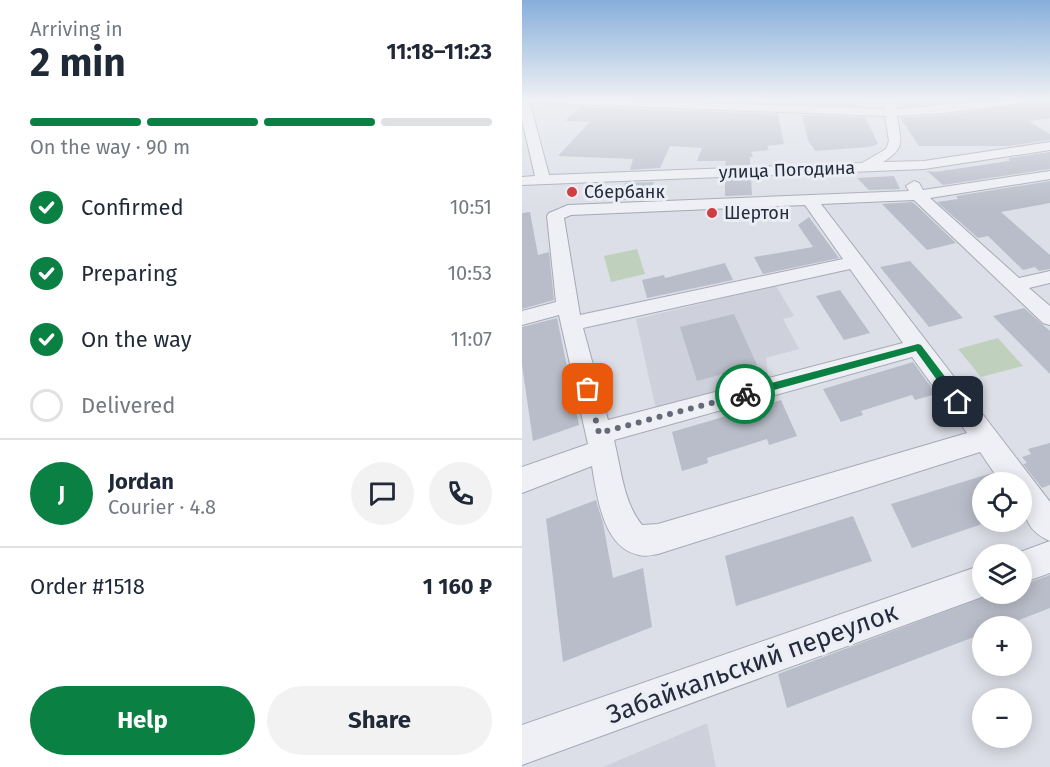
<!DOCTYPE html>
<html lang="en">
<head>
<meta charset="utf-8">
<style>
  :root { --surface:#fff; --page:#f2f2f3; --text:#1f2937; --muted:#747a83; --line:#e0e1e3; --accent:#0b8043 }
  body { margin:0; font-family:"Fira Sans",sans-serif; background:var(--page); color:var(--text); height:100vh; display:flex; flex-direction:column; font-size:22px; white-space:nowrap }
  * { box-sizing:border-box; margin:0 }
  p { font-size:20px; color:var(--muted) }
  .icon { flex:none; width:33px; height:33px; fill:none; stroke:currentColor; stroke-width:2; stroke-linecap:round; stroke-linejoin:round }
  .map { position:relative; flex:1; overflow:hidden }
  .sheet { display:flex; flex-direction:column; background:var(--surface); width:522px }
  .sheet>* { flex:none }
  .fabs { position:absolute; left:450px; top:472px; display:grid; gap:12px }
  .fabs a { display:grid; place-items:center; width:60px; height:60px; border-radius:50%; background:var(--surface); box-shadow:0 3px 15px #0003; font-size:30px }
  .pin { position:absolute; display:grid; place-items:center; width:51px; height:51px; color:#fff; margin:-26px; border-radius:12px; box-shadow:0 3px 9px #0006 }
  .courier { position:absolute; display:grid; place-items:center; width:60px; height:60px; margin:-30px; border:4px solid #0b8043; border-radius:50%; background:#fff; color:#222; box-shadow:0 2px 8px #0007 }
  .overview em { font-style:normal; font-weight:700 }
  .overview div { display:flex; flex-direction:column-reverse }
  .overview { display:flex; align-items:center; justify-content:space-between; height:102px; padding:0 30px }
  h1 { font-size:39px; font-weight:700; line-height:45px }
  .bar { display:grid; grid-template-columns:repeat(4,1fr); gap:9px 6px; align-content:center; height:72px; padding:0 30px }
  .bar i { height:8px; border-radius:4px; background:var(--line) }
  .bar .selected { background:var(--accent) }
  .bar p { grid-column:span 4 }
  .line { display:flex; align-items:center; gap:15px; padding:0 30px; border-top:2px solid var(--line) }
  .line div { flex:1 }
  .round { display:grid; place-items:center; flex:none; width:63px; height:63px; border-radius:32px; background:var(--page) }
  ol { padding:0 30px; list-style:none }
  li { display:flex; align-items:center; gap:18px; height:66px }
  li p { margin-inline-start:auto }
  li .icon { padding:6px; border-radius:50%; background:var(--accent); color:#fff; stroke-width:4 }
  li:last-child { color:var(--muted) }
  li i { width:33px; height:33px; border:3px solid var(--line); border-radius:50% }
  .primary-button { display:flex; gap:12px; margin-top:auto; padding:12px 30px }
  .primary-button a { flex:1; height:69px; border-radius:36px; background:var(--accent); color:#fff; font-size:24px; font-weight:700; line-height:69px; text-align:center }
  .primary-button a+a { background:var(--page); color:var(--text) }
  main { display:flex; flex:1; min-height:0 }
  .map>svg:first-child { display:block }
  .built { fill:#ced1db }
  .green { fill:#bfd1bd }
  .building { fill:#b9bdc9 }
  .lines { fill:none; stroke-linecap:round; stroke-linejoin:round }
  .minor-casing { stroke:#a5a9b4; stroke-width:2 }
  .minor { fill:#eff0f5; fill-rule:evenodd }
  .route { fill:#0b8043 }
  .done { stroke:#666a78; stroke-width:6; stroke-dasharray:0 10.8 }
  .poi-dot { fill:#cf3e41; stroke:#ebeef4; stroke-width:2 }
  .labels { text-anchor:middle; stroke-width:6; stroke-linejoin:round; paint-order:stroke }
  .far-street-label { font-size:18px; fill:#262b3d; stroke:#ebeef4 }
  .far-poi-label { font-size:18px; fill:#262b3d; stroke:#ebeef4; text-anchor:start }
  .near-street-label { font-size:26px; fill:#262b3d; stroke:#ebeef4 }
</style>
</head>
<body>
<main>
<section class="sheet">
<div class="overview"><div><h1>2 min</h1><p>Arriving in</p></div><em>11:18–11:23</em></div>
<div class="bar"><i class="selected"></i><i class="selected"></i><i class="selected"></i><i></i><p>On the way · 90 m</p></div>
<ol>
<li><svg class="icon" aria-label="check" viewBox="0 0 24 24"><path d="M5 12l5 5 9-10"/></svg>Confirmed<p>10:51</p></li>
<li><svg class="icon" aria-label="check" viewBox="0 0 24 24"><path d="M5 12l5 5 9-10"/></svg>Preparing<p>10:53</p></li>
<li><svg class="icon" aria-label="check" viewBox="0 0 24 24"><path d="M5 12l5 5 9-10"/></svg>On the way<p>11:07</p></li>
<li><i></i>Delivered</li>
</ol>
<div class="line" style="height:108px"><b class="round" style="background:var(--accent);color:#fff">J</b><div><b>Jordan</b><p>Courier · 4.8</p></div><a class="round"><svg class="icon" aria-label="chat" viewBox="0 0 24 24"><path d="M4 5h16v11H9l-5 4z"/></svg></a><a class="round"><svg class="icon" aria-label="phone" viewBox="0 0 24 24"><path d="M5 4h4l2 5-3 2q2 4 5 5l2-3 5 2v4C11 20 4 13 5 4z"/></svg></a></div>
<div class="line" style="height:78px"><div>Order #1518</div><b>1 160 ₽</b></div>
<div class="primary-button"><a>Help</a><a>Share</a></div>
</section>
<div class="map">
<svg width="528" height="767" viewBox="0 0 528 767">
  <rect width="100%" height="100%" fill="#dcdfe7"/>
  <path class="built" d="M254,286L272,316L261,319L277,349L244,358L247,384L135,414L114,319Z
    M185,723L194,767H81Z"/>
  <path class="green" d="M115,249L123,274L89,282L82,256Z
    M476,338L501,366L459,377L436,349Z"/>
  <path class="building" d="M275,100H334L337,106L276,104Z
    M402,100H455L380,106L379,102L397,103L403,102Z
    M528,101V118L506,121L528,134V140L486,146H397L378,118L422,115Z
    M58,107L256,114L262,144L245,146L247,150L229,152L231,157H228V165L203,166L204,161H175L180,148L148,146L138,168L108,170L111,159L36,156L68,122L43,121Z
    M280,115L343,117L356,144L347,147L293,151L286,140Z
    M528,152V169L421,185L405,171L413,172L487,161V158Z
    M372,176L378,189L347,190L335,178Z
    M229,178L230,195L203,196V179Z
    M528,181V203L479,212L528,255V269L517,271L513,267L501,270L466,236L456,238L415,202L436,199L434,196Z
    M132,182L124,199L98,200L103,183Z
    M390,202L394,205L434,243L405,250L360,204Z
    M8,212L16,255L27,252L32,300L0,309V213Z
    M287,217L317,258L241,274L232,257L291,247L276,225Z
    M388,261L413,288L441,318L407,327L358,267Z
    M203,263L211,280L125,298L120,280L142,275L143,278Z
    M318,290L348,333L322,340L294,296Z
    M502,308L528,331V374L471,316Z
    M212,314L235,365L175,381L158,327Z
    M35,318L57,425L11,441L0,365V327Z
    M391,362L414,394L393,400L390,395L339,411L341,415L319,422L301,389Z
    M259,400L275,436L247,445L245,439L185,458L186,463L160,471L150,432Z
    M528,443V485L520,488L501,464L505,463L500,457L509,454L506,449Z
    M470,473L476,483H460V524L390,548L369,504Z
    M74,500L81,523L91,578L121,568L130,627L41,662L24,519Z
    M331,516L350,561L214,606L203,556Z
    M528,575V608L479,627H460V634L265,708L256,674L470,594H500V585Z"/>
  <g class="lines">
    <defs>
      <path id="minor" d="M0,100H7L27,175L340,163L364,149L367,141L363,116L19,103L14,100H102L363,109L362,100H372L374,109L478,100H508L503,103L422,113L375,116C379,141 384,148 361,162L402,161L528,142V150L402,169L0,185V177L13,176L0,120Z
        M528,171V179L408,198L497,278L528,271V283L507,288L528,306V325L521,323L392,200L299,204L528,502V541C501,530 500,508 500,483H479L458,452L136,554C130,555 123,557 117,555C81,548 75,496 70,466L0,493V467L66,444L37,315L0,325V311L34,302L25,216L27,213L46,205L387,191L384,186L392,181L397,183L401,190ZM283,205L321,259L58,315L42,218L49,215ZM328,269L381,343L86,420L61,328ZM390,357L445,433L136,524L120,525C101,502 99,468 92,440Z
        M528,541V573L500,583V555H490Z
        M460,565V594H468L0,765V725Z"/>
    </defs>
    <use href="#minor" class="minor-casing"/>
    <use href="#minor" class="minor"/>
  </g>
  <linearGradient id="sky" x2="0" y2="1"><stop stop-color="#87afdb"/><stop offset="0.48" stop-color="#eff1f4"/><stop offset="1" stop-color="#eff1f4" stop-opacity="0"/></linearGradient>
  <rect width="528" height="207" fill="url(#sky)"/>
  <path class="route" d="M396,344L399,345L440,399V405H433L394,351L223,398L218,394L223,390Z"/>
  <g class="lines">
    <path class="done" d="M66,389L77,433L223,394"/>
  </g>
  <g class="poi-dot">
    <circle cx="50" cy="192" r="6"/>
    <circle cx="190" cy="213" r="6"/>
  </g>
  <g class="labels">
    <g class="far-street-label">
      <text transform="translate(265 170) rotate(-2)" y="6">улица Погодина</text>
    </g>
    <g class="far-poi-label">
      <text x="62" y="198">Сбербанк</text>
      <text x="202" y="219">Шертон</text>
    </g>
    <g class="near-street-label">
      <text transform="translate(230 663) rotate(-20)" y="9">Забайкальский переулок</text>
    </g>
  </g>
</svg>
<div class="fabs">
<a><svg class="icon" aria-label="locate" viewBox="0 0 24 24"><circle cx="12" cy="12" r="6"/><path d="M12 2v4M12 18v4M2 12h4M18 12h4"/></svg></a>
<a><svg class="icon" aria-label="layers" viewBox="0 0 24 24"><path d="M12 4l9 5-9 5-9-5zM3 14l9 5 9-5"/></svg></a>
<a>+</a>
<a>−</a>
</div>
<div class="pin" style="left:66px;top:389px;background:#ea580c"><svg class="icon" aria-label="bag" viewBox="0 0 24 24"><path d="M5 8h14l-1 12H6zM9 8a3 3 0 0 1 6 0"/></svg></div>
<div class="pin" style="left:436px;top:402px;background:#1f2937"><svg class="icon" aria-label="home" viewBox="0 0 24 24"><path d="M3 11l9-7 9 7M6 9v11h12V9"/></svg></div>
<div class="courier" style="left:223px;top:394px"><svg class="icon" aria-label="bike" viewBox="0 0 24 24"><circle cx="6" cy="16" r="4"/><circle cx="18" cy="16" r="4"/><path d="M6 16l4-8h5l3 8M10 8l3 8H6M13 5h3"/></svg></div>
</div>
</main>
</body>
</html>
